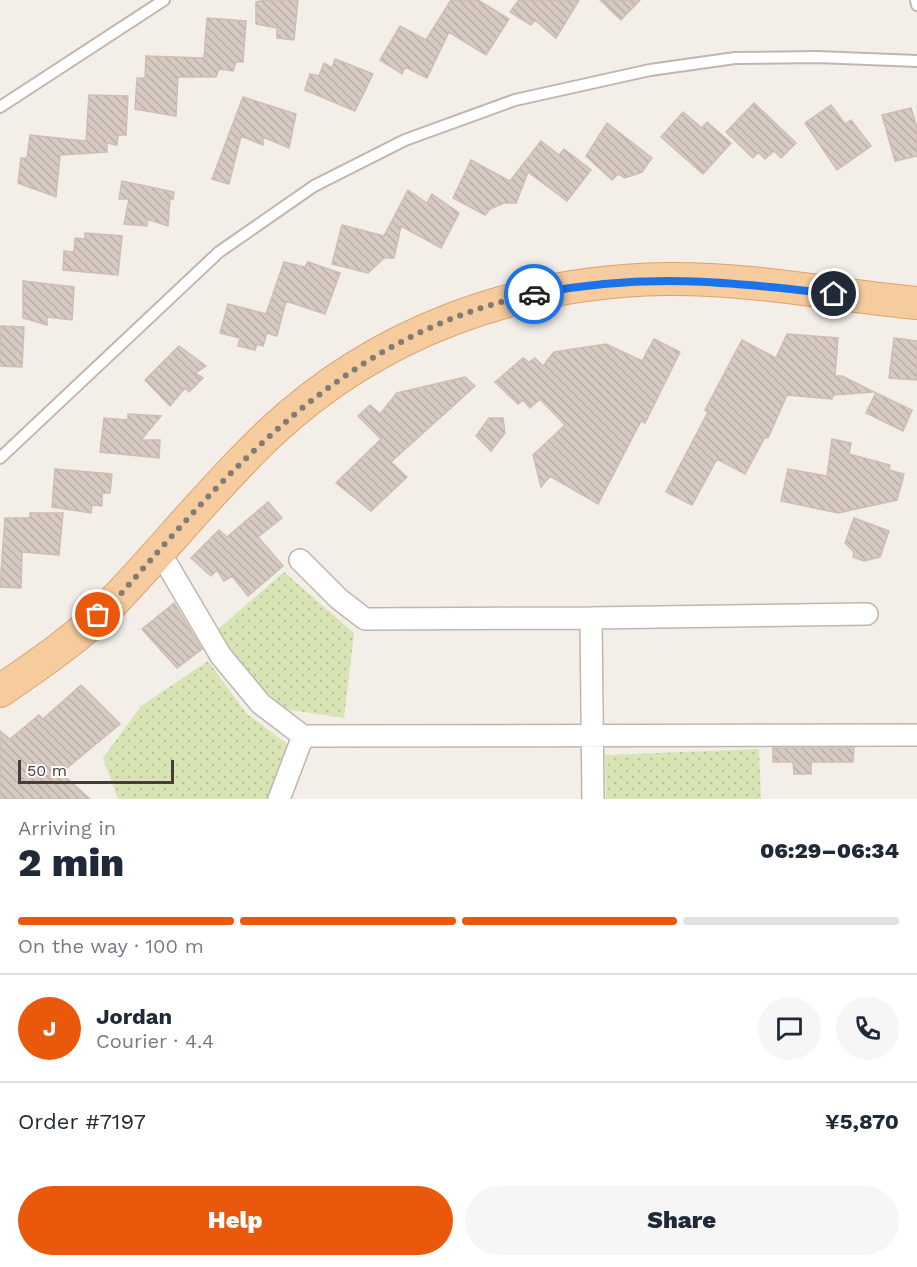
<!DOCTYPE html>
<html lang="en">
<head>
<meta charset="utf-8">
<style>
  :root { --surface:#fff; --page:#f6f6f7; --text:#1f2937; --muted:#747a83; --line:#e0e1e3; --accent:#ea580c }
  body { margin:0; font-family:"Work Sans",sans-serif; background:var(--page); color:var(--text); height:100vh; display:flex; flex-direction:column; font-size:22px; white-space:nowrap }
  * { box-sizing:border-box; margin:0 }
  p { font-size:20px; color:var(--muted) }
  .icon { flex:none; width:33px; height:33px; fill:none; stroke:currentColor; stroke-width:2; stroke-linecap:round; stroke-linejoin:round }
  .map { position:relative; height:799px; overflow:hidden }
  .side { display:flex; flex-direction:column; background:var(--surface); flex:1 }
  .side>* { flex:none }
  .scale { position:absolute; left:18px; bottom:15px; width:156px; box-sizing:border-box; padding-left:6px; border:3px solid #463d37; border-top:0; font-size:16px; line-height:21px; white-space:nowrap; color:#463d37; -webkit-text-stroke:4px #fff; paint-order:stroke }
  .pin { position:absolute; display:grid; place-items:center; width:51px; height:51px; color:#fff; margin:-26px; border:3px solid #fff; border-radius:50%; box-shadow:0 2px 6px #0007 }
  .courier { position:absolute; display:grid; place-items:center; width:60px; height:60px; margin:-30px; border:4px solid #1a73e8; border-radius:50%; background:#fff; color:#222; box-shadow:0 2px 8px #0007 }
  .head em { font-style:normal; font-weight:800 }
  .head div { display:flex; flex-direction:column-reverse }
  .head { display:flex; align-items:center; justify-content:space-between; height:102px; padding:0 18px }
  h1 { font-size:39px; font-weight:800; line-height:45px }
  .bar { display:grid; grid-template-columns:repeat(4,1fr); gap:9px 6px; align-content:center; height:72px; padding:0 18px }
  .bar i { height:8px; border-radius:4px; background:var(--line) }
  .bar .current { background:var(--accent) }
  .bar p { grid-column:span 4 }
  .line { display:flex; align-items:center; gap:15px; padding:0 18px; border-top:2px solid var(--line) }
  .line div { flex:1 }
  .round { display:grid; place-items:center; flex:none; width:63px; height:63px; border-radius:32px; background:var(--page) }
  .cta { display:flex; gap:12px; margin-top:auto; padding:12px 18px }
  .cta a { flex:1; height:69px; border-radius:36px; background:var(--accent); color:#fff; font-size:24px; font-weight:800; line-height:69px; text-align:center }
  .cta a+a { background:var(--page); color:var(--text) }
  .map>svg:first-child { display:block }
  .grass { fill:url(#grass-dots) }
  .building { fill:url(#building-back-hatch); stroke:#cebeb2; stroke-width:1.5 }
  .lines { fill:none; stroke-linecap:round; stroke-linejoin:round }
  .lane-casing { stroke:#c1b6af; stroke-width:14 }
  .street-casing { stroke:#c1b6af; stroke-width:24 }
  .primary-casing { stroke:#daa46f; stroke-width:34 }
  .lane { stroke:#fff; stroke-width:10 }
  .street { stroke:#fff; stroke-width:21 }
  .primary { stroke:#f6cb9e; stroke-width:32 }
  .done { stroke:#837b75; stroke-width:6; stroke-dasharray:0 10.8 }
  .route { stroke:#1a73e8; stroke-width:8 }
</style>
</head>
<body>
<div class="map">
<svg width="917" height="799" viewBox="0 0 917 799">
  <defs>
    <pattern id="grass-dots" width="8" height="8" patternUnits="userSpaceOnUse" patternTransform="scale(1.5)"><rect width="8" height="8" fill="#d8e4b4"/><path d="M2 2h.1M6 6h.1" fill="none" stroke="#bbc49b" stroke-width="1.8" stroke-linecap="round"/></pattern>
    <pattern id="building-back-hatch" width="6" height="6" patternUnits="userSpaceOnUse" patternTransform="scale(1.5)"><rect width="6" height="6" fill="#d7cac2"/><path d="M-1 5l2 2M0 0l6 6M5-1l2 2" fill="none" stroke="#baaea7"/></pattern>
  </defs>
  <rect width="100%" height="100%" fill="#f3eee8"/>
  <path class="grass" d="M284,572L354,633L344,718L284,709L247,672L215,632Z
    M208,661L246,713L291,747L271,799H118L103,758L141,706Z
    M759,749L761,799H606L605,755Z"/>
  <path class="building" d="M265,0H298L294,40L277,38V28L256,24V2Z
    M451,0H478L509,19L486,55L449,32L427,78L405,67L402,74L380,60L400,26L426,40Z
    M519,0H579L556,38L535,20L531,25L510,12Z
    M600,0H640L621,20Z
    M207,18L246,21L243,62H236L233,71L219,69L216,77H178L176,116L135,109L137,78H145L146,56L204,58Z
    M335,59L373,74L355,111L305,90L310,74L319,76L324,63L332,68Z
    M89,95L128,96L126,135H118L117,145L103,142L107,143V152L60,155L56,197L18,183L21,158H27L30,135L86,141Z
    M243,97L296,114L289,148L263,137V145L241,136L229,184L212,179Z
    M754,103L796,143L781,158L774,151L765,159L758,152L753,158L726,132Z
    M831,105L845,124L851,120L871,146L837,170L805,123Z
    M911,108L917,128V156L895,161L882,115Z
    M683,112L702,128L707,122L731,143L703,174L661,137Z
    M607,123L652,158L642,172L625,178L618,174L612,180L586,156Z
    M541,141L559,155L564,149L591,170L567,201L528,172L516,203H504L490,209L485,215L453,198L471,160L510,181Z
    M122,181L174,192L173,199H170L168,226L147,219V226L124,224L129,199H119Z
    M408,190L427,203L432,194L459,213L441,248L401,226L394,258H384L368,273L332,264L342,225L384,236Z
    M85,233L122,236L118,275L63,270L64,251L74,252L75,238L85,239Z
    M284,262L305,267L308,262L340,273L325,314L286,301L277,336L267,333L263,346L257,344L255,350L238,346L240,338L220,333L228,304L266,314Z
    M23,281L74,287L72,320L47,317V325L23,318Z
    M0,326L24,327L22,367L0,366Z
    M787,334L838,338L835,376H842L874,392L833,395L832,399L787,395L768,438L765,437L745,474L717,459L692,505L666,492L708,412L705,410L742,340L776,358Z
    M894,338L917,341V380L889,378Z
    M654,339L680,352L645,423L641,421L598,504L550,476L541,487L533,455L565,425L540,399L530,408L523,400L518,404L495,382L523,358L529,362L535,358L543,366L554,352L606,344L642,361Z
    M179,346L206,366L195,373L203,378L189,392L185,388L170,406L145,380Z
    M465,377L475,386L391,462L407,477L371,511L336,483L381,439L358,416L370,405L380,414L397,393Z
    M876,393L912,410L903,431L866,413Z
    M128,414L161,416L141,440H160L159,458L100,452L104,418L128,420Z
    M489,418H503L505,433L491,451L476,436Z
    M832,439L851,443L849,454L890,465L889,470L904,474L897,500L838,513L781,501L788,469L827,476Z
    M55,469L112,474L110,493H102V506L92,505L91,513L52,507Z
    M268,502L282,518L258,537L283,566L248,596L232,576L224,581L217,570L211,576L191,558L219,530L227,537Z
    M30,513H63L59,555L22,552L21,588L0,587L5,518H30Z
    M854,518L889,531L880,557L864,561L853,557L854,552L845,543Z
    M174,603L202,649L177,668L142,629Z
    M81,685L120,724L61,773L90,799H0V731L10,739L39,715L43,719Z
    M773,748H854L853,762H811V774H794L793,762H773Z"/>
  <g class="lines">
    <defs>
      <path id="lane" d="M916,0L917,5
        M0,107L164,0
        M0,458L219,252L314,186L405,140L515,100L650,70L735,58L817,57L917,61"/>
      <path id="street" d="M155,555L168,566L221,656L261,704L303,736L917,735
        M300,560L339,599L365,619L591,618
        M279,799L303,736
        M593,799L591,618L867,614"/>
      <path id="primary" d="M0,691C38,665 81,636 113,602C166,547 213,487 269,434C378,331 519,281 667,279C751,278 834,295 917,303"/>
    </defs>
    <use href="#lane" class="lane-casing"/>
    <use href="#street" class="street-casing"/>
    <use href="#primary" class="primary-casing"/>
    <use href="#lane" class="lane"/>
    <use href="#street" class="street"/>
    <use href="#primary" class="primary"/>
  </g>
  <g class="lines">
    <path class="done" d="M98,615L112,604C233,466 344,334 534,294"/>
    <path class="route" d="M534,294C642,273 726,281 834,294"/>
  </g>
</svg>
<div class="scale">50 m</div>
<div class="pin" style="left:98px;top:615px;background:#ea580c"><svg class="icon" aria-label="bag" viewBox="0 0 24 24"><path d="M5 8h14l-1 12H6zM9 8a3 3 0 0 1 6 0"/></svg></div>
<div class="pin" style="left:834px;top:294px;background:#1f2937"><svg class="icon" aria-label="home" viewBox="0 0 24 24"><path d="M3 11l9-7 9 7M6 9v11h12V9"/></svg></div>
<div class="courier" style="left:534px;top:294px"><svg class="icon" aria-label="car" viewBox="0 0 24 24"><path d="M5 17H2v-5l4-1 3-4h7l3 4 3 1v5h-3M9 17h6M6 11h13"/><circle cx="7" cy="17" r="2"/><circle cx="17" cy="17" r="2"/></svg></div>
</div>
<section class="side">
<div class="head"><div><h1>2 min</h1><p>Arriving in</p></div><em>06:29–06:34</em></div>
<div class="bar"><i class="current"></i><i class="current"></i><i class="current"></i><i></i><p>On the way · 100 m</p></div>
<div class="line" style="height:108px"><b class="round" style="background:var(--accent);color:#fff">J</b><div><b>Jordan</b><p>Courier · 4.4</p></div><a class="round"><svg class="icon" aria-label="chat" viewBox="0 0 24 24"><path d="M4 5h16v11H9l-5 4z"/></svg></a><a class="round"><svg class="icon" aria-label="phone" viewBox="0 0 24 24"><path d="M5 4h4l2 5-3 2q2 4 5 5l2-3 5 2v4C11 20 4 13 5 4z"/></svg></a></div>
<div class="line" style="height:78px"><div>Order #7197</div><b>¥5,870</b></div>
<div class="cta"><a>Help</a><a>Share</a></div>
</section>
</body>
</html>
